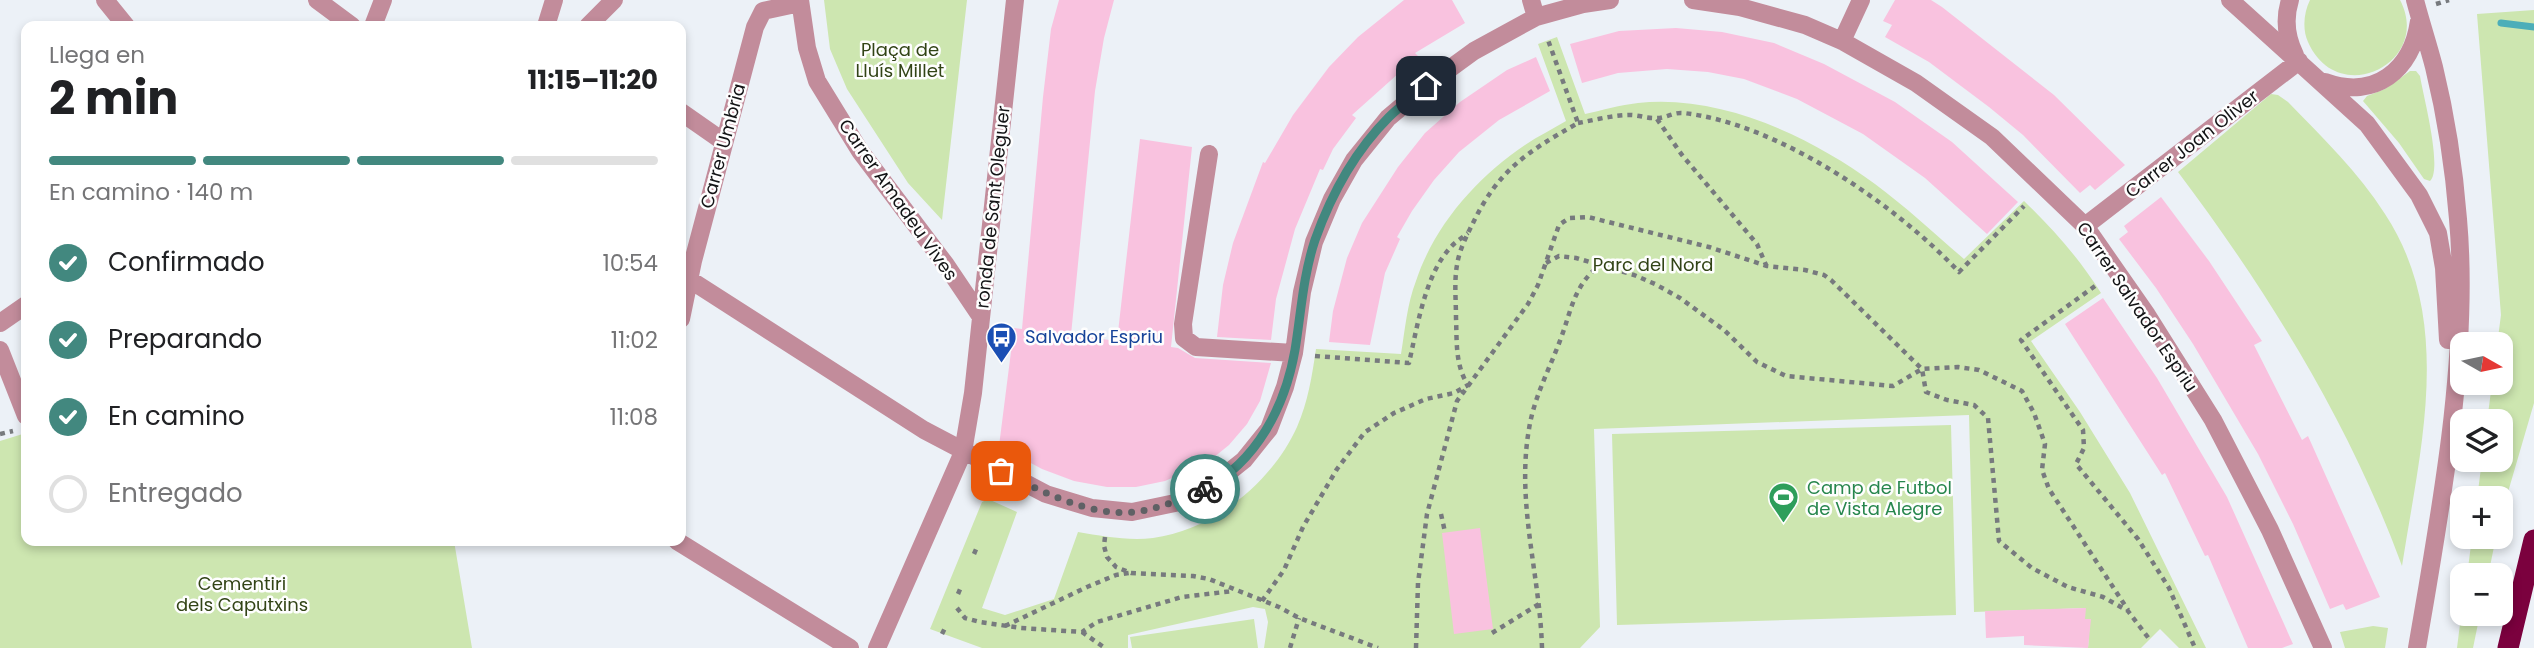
<!DOCTYPE html>
<html lang="es">
<head>
<meta charset="utf-8">
<style>
  :root { --surface:#fff; --page:#f6f6f6; --text:#202124; --muted:#757577; --line:#e0e0e0; --accent:#42887f }
  body { margin:0; font-family:Poppins,sans-serif; background:var(--page); color:var(--text); height:100vh; display:flex; flex-direction:column; font-size:26px; white-space:nowrap }
  * { box-sizing:border-box; margin:0 }
  p { font-size:23px; color:var(--muted) }
  .icon { flex:none; width:38px; height:38px; fill:none; stroke:currentColor; stroke-width:2; stroke-linecap:round; stroke-linejoin:round }
  .map { position:relative; flex:1; overflow:hidden }
  .drawer { position:absolute; left:21px; top:21px; width:665px; height:525px; display:flex; flex-direction:column; background:var(--surface); border-radius:14px; box-shadow:0 4px 10px #0003 }
  .drawer>* { flex:none }
  .needle { width:46px; rotate:99deg }
  .fabs { position:absolute; left:2450px; top:332px; display:grid; gap:14px }
  .fabs a { display:grid; place-items:center; width:63px; height:63px; border-radius:14px; background:var(--surface); box-shadow:0 4px 10px #0003; font-size:35px }
  .pin { position:absolute; display:grid; place-items:center; width:60px; height:60px; color:#fff; margin:-30px; border-radius:14px; box-shadow:0 4px 10px #0006 }
  .courier { position:absolute; display:grid; place-items:center; width:70px; height:70px; margin:-35px; border:5px solid #42887f; border-radius:50%; background:#fff; color:#222; box-shadow:0 2px 9px #0007 }
  .headline em { font-style:normal; font-weight:700 }
  .headline div { display:flex; flex-direction:column-reverse }
  .headline { display:flex; align-items:center; justify-content:space-between; height:119px; padding:0 28px }
  h1 { font-size:46px; font-weight:700; line-height:52px }
  .bar { display:grid; grid-template-columns:repeat(4,1fr); gap:10px 7px; align-content:center; height:84px; padding:0 28px }
  .bar i { height:9px; border-radius:5px; background:var(--line) }
  .bar .on { background:var(--accent) }
  .bar p { grid-column:span 4 }
  ol { padding:0 28px; list-style:none }
  li { display:flex; align-items:center; gap:21px; height:77px }
  li p { margin-inline-start:auto }
  li .icon { padding:7px; border-radius:50%; background:var(--accent); color:#fff; stroke-width:4 }
  li:last-child { color:var(--muted) }
  li i { width:38px; height:38px; border:4px solid var(--line); border-radius:50% }
  .map>svg:first-child { display:block }
  .green { fill:#cde6b0 }
  .lines { fill:none; stroke-linecap:round; stroke-linejoin:round }
  .stream { stroke:#4caeb9; stroke-width:7 }
  .building { fill:#f9c2df }
  .path { stroke:#777a7e; stroke-width:4.5; stroke-dasharray:5 5; stroke-linecap:butt }
  .minor { stroke:#c28c9b; stroke-width:18 }
  .highway { stroke:#7b013e; stroke-width:21 }
  .done { stroke:#5f6165; stroke-width:7; stroke-dasharray:0 12.6 }
  .route { stroke:#42887f; stroke-width:9 }
  .labels { text-anchor:middle; stroke-width:5; stroke-linejoin:round; paint-order:stroke }
  .park-label { font-size:18px; fill:#324416; stroke:#fefefe }
  .street-label { font-size:18px; fill:#131416; stroke:#fefefe }
  .transit-label { font-size:18px; fill:#164399; stroke:#fefefe; text-anchor:start }
  .leisure-label { font-size:18px; fill:#27864d; stroke:#fefefe; text-anchor:start }
</style>
</head>
<body>
<div class="map">
<svg width="2534" height="648" viewBox="0 0 2534 648">
  <rect width="100%" height="100%" fill="#ecf1f7"/>
  <path class="green" d="M824,0H967L942,220L908,183L847,89L830,49Z
    M2310,0H2400C2433,62 2338,110 2308,42C2302,29 2304,12 2310,0Z
    M2534,10V403L2501,516V499H2477L2482,460H2501V422H2487L2492,383H2501V345H2497L2501,315L2477,14Z
    M1557,37L1585,114C1603,110 1620,105 1638,103C1720,94 1810,136 1875,184C1906,207 1935,234 1964,259L2024,201C2053,229 2079,258 2101,293L2031,341L2080,412L2130,493L2206,648H2179L2160,629L2141,648H2088L2090,619H2085V608L1974,612L1969,415L1594,429L1600,627L1580,648H1264L1268,622L1265,609L1253,607L1128,635V648H982L930,629L982,502L988,499L1017,512L982,608L1005,615L1054,599L1078,532C1102,536 1128,541 1153,538C1214,530 1272,482 1297,427C1308,402 1312,376 1316,349L1401,354C1405,330 1407,304 1416,281C1434,226 1477,177 1525,145C1538,136 1553,129 1566,121L1538,44Z
    M2410,71H2416L2420,76C2423,95 2443,169 2430,181L2424,179L2399,143L2363,101L2367,96L2385,89Z
    M2271,94L2278,95L2288,102C2323,138 2358,172 2385,214C2455,321 2420,449 2402,566C2350,424 2269,293 2178,172Z
    M1951,425L1956,615L1617,625L1612,434Z
    M26,433V541H454L472,648H0V441Z
    M2472,537H2496L2488,576H2467Z
    M2462,608V614H2480L2473,648H2457Z
    M1254,619L1258,648H1132L1130,637Z
    M2373,626L2388,628L2385,648H2345L2340,632Z"/>
  <g class="lines">
    <path class="stream" d="M2501,23L2534,27"/>
  </g>
  <path class="building" d="M1059,0H1114L1104,38L1095,91L1071,335L1117,341L1140,139L1192,147L1171,347L1178,348L1195,358L1271,363L1260,401L1247,424L1229,445L1208,462L1165,481L1136,487H1107L1074,481L1042,469L999,446L1014,328L1022,329L1043,97L1051,29Z
    M1404,0H1452L1465,23L1415,53L1418,56L1352,115L1356,118L1333,149L1323,170L1320,169L1295,229L1276,299L1271,340L1217,337L1223,285L1233,243L1263,162L1265,163L1293,115L1329,67L1358,37Z
    M1895,0H1931L1942,7L2054,95L2125,165L2095,190L2090,185L2080,193L2023,135L1989,107L1929,62L1885,37L1892,25L1883,21Z
    M1676,28L1722,32L1774,43L1824,64L1895,102L1952,142L2018,202L1987,234L1925,178L1863,134L1797,99L1744,79L1708,72L1667,69L1618,73L1582,83L1570,44L1619,31Z
    M1536,57L1550,91L1499,120L1459,152L1434,180L1412,211L1397,237L1400,239L1385,273L1370,345L1329,342L1333,311L1347,258L1362,223L1398,167L1425,133L1460,102L1507,70Z
    M2161,197L2209,261L2262,341L2254,345L2302,440L2308,436L2380,597L2346,610L2343,604L2330,609L2293,524L2258,454L2193,344L2156,288L2119,239L2128,232L2124,226Z
    M2103,298L2157,378L2227,497L2293,644L2282,648H2248L2208,555L2205,556L2165,473L2162,475L2065,324Z
    M1480,528L1493,629L1454,634L1442,533Z
    M2086,608L2085,619H2091L2088,648L2024,645V636L1986,638L1985,611Z"/>
  <g class="lines">
    <path class="path" d="M2436,4L2449,0
      M1657,119L1682,155L1757,244L1766,265
      M1578,123C1595,120 1613,115 1630,115C1639,115 1648,119 1657,118C1666,118 1674,112 1683,113C1777,123 1895,204 1959,272L2024,206
      M1546,263L1559,256L1576,258L1634,275L1655,284L1680,298L1724,330L1757,362L1786,376L1893,386L1922,369L1958,367L1979,370L2022,391L2034,413L2045,444L2042,470L2049,489L2128,610
      M2095,286L2021,340L2083,430L2084,448L2076,464L2138,539L2169,588L2195,648
      M1315,356L1409,363C1417,328 1425,275 1450,248C1455,242 1462,238 1468,233
      M0,434L13,431
      M1441,514L1445,532
      M1105,537L1104,546L1107,557L1116,567L1131,573L1193,576L1209,579L1279,607L1299,618L1378,648
      M974,554L977,547
      M958,594L961,587
      M1262,601L1284,570L1303,527L1337,469L1365,432L1394,413L1426,399L1454,393L1468,385C1455,365 1457,342 1456,318C1456,300 1454,282 1457,265C1459,251 1466,237 1472,225C1498,170 1527,152 1578,123L1548,40
      M957,608L965,618L980,622L1021,628L1082,632L1097,622L1182,597L1233,591
      M1005,626L1087,587L1116,575L1129,573
      M1082,632L1105,648
      M1492,633L1539,604
      M942,634L945,628
      M1290,648L1299,618
      M1416,648L1418,583L1427,514L1457,401L1528,304L1538,285L1559,225L1569,218L1588,217L1709,247L1767,266L1805,270L1824,275L1831,280L1922,369L1926,392L1947,400L1974,405L1988,418L1999,541L2032,568L2068,587L2103,597L2128,611L2150,640
      M1542,648C1540,575 1516,503 1529,429C1534,397 1550,368 1561,338C1572,308 1574,285 1601,264"/>
    <path class="minor" d="M105,0L126,26
      M317,0L352,26
      M800,0L807,48L817,81L860,151L946,265L981,317
      M1531,0L1536,17
      M1693,0L1740,7L1805,25L1842,41L1916,83L1992,137L2085,226L2147,315L2213,420L2270,530L2323,648
      M2230,0L2367,124L2419,195L2438,233L2444,268L2448,340
      M2290,0C2284,19 2286,37 2295,55
      M2415,0C2421,23 2428,44 2434,67C2446,116 2454,168 2458,219C2470,355 2440,513 2417,648
      M373,26L383,0
      M546,26L554,0
      M588,26L614,0
      M1842,41L1861,0
      M2325,82C2375,100 2412,70 2419,21
      M681,112L724,142
      M1209,154L1183,324L1184,338L1196,347L1294,353
      M2085,226L2299,61
      M681,274L924,430L1046,494L1092,508L1132,512L1175,503L1209,488L1244,460L1269,429L1285,387L1294,353L1302,292L1314,242L1332,199L1354,160L1388,118L1426,86L1474,51L1536,17L1583,4L1610,0
      M681,319L693,261L755,27L763,11L800,3
      M0,323L26,305
      M0,350L26,416
      M677,541L850,648
      M877,648L963,452L973,393L1015,0"/>
    <path class="highway" d="M2508,648L2534,540"/>
  </g>
  <g class="lines">
    <path class="done" d="M1001,471C1038,490 1090,517 1134,512C1159,509 1182,499 1205,489"/>
    <path class="route" d="M1205,489C1257,461 1285,407 1295,350C1301,313 1303,276 1315,240C1331,195 1355,151 1389,117C1400,106 1414,96 1426,86"/>
  </g>
  <defs>
    <symbol id="bus-pin" viewBox="-11 -11 22 30"><path d="M0 17L-7.5 6A9.5 9.5 0 1 1 7.5 6Z" fill="#1a4fb4" stroke="#fefefe"/><path d="M-5-6H5V4H4V6H2V4H-2V6H-4V4H-5ZM-3.5-4V0h7V-4ZM-3.5 1.2v1.5H-2V1.2ZM2 1.2v1.5H3.5V1.2Z" fill="#fff"/></symbol>
    <symbol id="stadium-pin" viewBox="-11 -11 22 30"><path d="M0 17L-7.5 6A9.5 9.5 0 1 1 7.5 6Z" fill="#2e9e5b" stroke="#fefefe"/><path d="M0-5a6.5 5 0 1 0 0 10a6.5 5 0 1 0 0-10ZM-3.5-1.8h7v3.6h-7Z" fill="#fff"/></symbol>
  </defs>
  <g fill-rule="evenodd">
    <use href="#bus-pin" x="984" y="320" width="35" height="47"/>
    <use href="#stadium-pin" x="1766" y="480" width="35" height="47"/>
  </g>
  <g class="labels">
    <g class="park-label">
      <text x="900" y="56">Plaça de<tspan x="900" dy="21">Lluís Millet</tspan></text>
      <text x="1653" y="271">Parc del Nord</text>
      <text x="242" y="590">Cementiri<tspan x="242" dy="21">dels Caputxins</tspan></text>
    </g>
    <g class="street-label">
      <text transform="translate(2192 144) rotate(-38)" y="6">Carrer Joan Oliver</text>
      <text transform="translate(723 146) rotate(-75)" y="6">Carrer Umbria</text>
      <text transform="translate(898 200) rotate(55)" y="6">Carrer Amadeu Vives</text>
      <text transform="translate(993 207) rotate(-84)" y="6">ronda de Sant Oleguer</text>
      <text transform="translate(2137 307) rotate(56)" y="6">Carrer Salvador Espriu</text>
    </g>
    <g class="transit-label">
      <text x="1025" y="343">Salvador Espriu</text>
    </g>
    <g class="leisure-label">
      <text x="1807" y="494">Camp de Futbol<tspan x="1807" dy="21">de Vista Alegre</tspan></text>
    </g>
  </g>
</svg>
<div class="fabs">
<a><svg class="needle" viewBox="-14 -14 28 28"><path d="M0-13l5 13h-10z" fill="#e53935"/><path d="M0 13l5-13h-10z" fill="#757577"/></svg></a>
<a><svg class="icon" aria-label="layers" viewBox="0 0 24 24"><path d="M12 4l9 5-9 5-9-5zM3 14l9 5 9-5"/></svg></a>
<a>+</a>
<a>−</a>
</div>
<div class="pin" style="left:1001px;top:471px;background:#ea580c"><svg class="icon" aria-label="bag" viewBox="0 0 24 24"><path d="M5 8h14l-1 12H6zM9 8a3 3 0 0 1 6 0"/></svg></div>
<div class="pin" style="left:1426px;top:86px;background:#1f2937"><svg class="icon" aria-label="home" viewBox="0 0 24 24"><path d="M3 11l9-7 9 7M6 9v11h12V9"/></svg></div>
<div class="courier" style="left:1205px;top:489px"><svg class="icon" aria-label="bike" viewBox="0 0 24 24"><circle cx="6" cy="16" r="4"/><circle cx="18" cy="16" r="4"/><path d="M6 16l4-8h5l3 8M10 8l3 8H6M13 5h3"/></svg></div>
<section class="drawer">
<div class="headline"><div><h1>2 min</h1><p>Llega en</p></div><em>11:15–11:20</em></div>
<div class="bar"><i class="on"></i><i class="on"></i><i class="on"></i><i></i><p>En camino · 140 m</p></div>
<ol>
<li><svg class="icon" aria-label="check" viewBox="0 0 24 24"><path d="M5 12l5 5 9-10"/></svg>Confirmado<p>10:54</p></li>
<li><svg class="icon" aria-label="check" viewBox="0 0 24 24"><path d="M5 12l5 5 9-10"/></svg>Preparando<p>11:02</p></li>
<li><svg class="icon" aria-label="check" viewBox="0 0 24 24"><path d="M5 12l5 5 9-10"/></svg>En camino<p>11:08</p></li>
<li><i></i>Entregado</li>
</ol>
</section>
</div>
</body>
</html>
